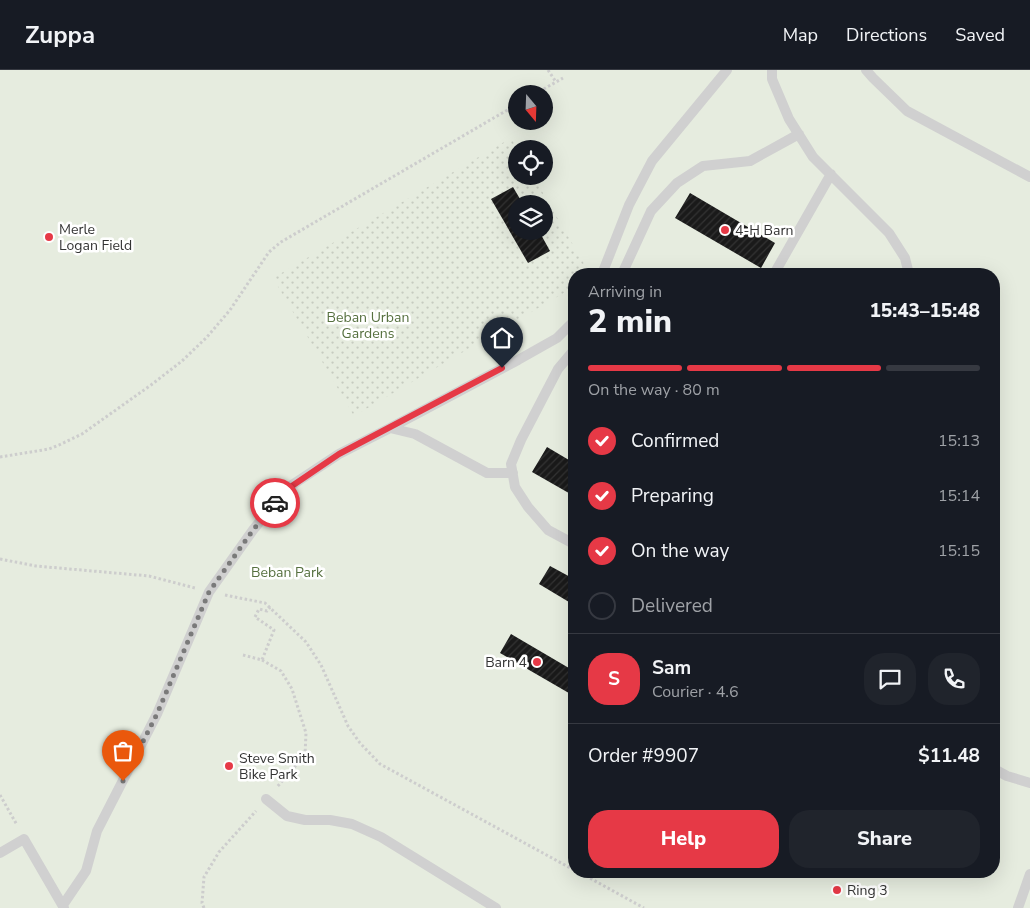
<!DOCTYPE html>
<html lang="en">
<head>
<meta charset="utf-8">
<style>
  :root { --surface:#171b24; --page:#20242c; --text:#f1f3f6; --muted:#9ea1a6; --line:#363941; --accent:#e63946 }
  body { margin:0; font-family:"Nunito Sans",sans-serif; background:var(--page); color:var(--text); height:100vh; display:flex; flex-direction:column; font-size:19px; white-space:nowrap }
  * { box-sizing:border-box; margin:0 }
  p { font-size:16px; color:var(--muted) }
  .icon { flex:none; width:28px; height:28px; fill:none; stroke:currentColor; stroke-width:2; stroke-linecap:round; stroke-linejoin:round }
  .map { position:relative; flex:1; overflow:hidden }
  .details { position:absolute; left:568px; top:198px; width:432px; height:610px; display:flex; flex-direction:column; background:var(--surface); border-radius:20px; box-shadow:0 5px 20px #0002 }
  .details>* { flex:none }
  .needle { width:32px; rotate:161deg }
  .fabs { position:absolute; left:508px; top:15px; display:grid; gap:10px }
  .fabs a { display:grid; place-items:center; width:45px; height:45px; border-radius:50%; background:var(--surface); box-shadow:0 5px 20px #0002; font-size:25px }
  .pin { position:absolute; display:grid; place-items:center; width:42px; height:42px; color:#fff; margin:-51px -21px; border-radius:50% 50% 50% 0; rotate:-45deg; box-shadow:0 0 5px #0007 }
  .pin .icon { rotate:45deg }
  .courier { position:absolute; display:grid; place-items:center; width:50px; height:50px; margin:-25px; border:4px solid #e63946; border-radius:50%; background:#fff; color:#222; box-shadow:0 1px 6px #0007 }
  .head em { font-style:normal; font-weight:800 }
  .head div { display:flex; flex-direction:column-reverse }
  .head { display:flex; align-items:center; justify-content:space-between; height:85px; padding:0 20px }
  h1 { font-size:32px; font-weight:800; line-height:38px }
  .bar { display:grid; grid-template-columns:repeat(4,1fr); gap:8px 5px; align-content:center; height:60px; padding:0 20px }
  .bar i { height:6px; border-radius:4px; background:var(--line) }
  .bar .on { background:var(--accent) }
  .bar p { grid-column:span 4 }
  .line { display:flex; align-items:center; gap:12px; padding:0 20px; border-top:1px solid var(--line) }
  .line div { flex:1 }
  .round { display:grid; place-items:center; flex:none; width:52px; height:52px; border-radius:20px; background:var(--page) }
  ol { padding:0 20px; list-style:none }
  li { display:flex; align-items:center; gap:15px; height:55px }
  li p { margin-inline-start:auto }
  li .icon { padding:5px; border-radius:50%; background:var(--accent); color:#fff; stroke-width:4 }
  li:last-child { color:var(--muted) }
  li i { width:28px; height:28px; border:2px solid var(--line); border-radius:50% }
  .button { display:flex; gap:10px; margin-top:auto; padding:10px 20px }
  .button a { flex:1; height:58px; border-radius:20px; background:var(--accent); color:#fff; font-size:20px; font-weight:800; line-height:58px; text-align:center }
  .button a+a { background:var(--page); color:var(--text) }
  header { display:flex; align-items:center; gap:30px; box-sizing:border-box; height:70px; padding:0 25px; background:var(--surface); border-bottom:1px solid var(--line) }
  header strong { font-size:24px }
  nav { display:flex; gap:28px; margin-inline-start:auto; font-size:18px }
  .map>svg:first-child { display:block }
  .park { fill:#e6ecdf; fill-rule:evenodd }
  .garden { fill:url(#garden-dots); fill-rule:evenodd }
  .building { fill:url(#building-hatch) }
  .lines { fill:none; stroke-linecap:round; stroke-linejoin:round }
  .path { stroke:#cdcdcd; stroke-width:3; stroke-dasharray:2.5 2.5; stroke-linecap:butt }
  .lane { stroke:#d0d0d0; stroke-width:10 }
  .done { stroke:#7a7a7a; stroke-width:5; stroke-dasharray:0 9 }
  .route { stroke:#e63946; stroke-width:6 }
  .poi-dot { fill:#e63946; stroke:#fff; stroke-width:2 }
  .labels { text-anchor:middle; stroke-width:5; stroke-linejoin:round; paint-order:stroke }
  .poi-label { font-size:14px; fill:#333; stroke:#fff; text-anchor:start }
  .park-label { font-size:14px; fill:#56703f; stroke:#fff }
</style>
</head>
<body>
<header>
<strong>Zuppa</strong>
<nav><a>Map</a><a>Directions</a><a>Saved</a></nav>
</header>
<div class="map">
<svg width="1030" height="838" viewBox="0 0 1030 838">
  <defs>
    <pattern id="garden-dots" width="8" height="8" patternUnits="userSpaceOnUse" patternTransform="scale(1.25)"><rect width="8" height="8" fill="#e6ecdf"/><path d="M2 2h.1M6 6h.1" fill="none" stroke="#c6cbc0" stroke-width="1.8" stroke-linecap="round"/></pattern>
    <pattern id="building-hatch" width="6" height="6" patternUnits="userSpaceOnUse" patternTransform="scale(1.25)"><rect width="6" height="6" fill="#1a1a1a"/><path d="M-1 1l2-2M0 6l6-6M5 7l2-2" fill="none" stroke="#333"/></pattern>
  </defs>
  <rect width="100%" height="100%" fill="#fff"/>
  <path class="park" d="M0,0H1030V838H0ZM516,24H544V51H516ZM516,79H544V106H516ZM516,134H544V161H516ZM574,204H994V801H574Z"/>
  <path class="garden" d="M511,68L517,79L516,106H533L590,204H574V217L354,346L273,208ZM516,134H544V161H516Z"/>
  <path class="building" d="M513,117L523,134H516V161H539L550,181L528,193L491,129Z
    M690,123L775,173L761,198L675,148Z
    M547,377L574,393V426L532,402Z
    M550,496L574,509V535L539,514Z
    M511,564L574,601V626L500,583Z"/>
  <g class="lines">
    <path class="path" d="M548,0L556,12
      M535,24L563,8
      M0,387L49,379L59,375L82,364L151,315L182,291L207,267L230,240L269,182L281,172L516,35
      M0,489L36,496L149,506L195,518
      M225,525L265,533L306,572L321,595L348,656L360,673L380,694L574,800
      M243,585L262,590L274,560L255,547L259,539L267,541L270,537
      M262,590L281,601L292,619L306,663L305,685L277,717
      M0,725L17,755
      M577,801L644,838
      M204,838L202,833L204,807L219,782L256,741"/>
    <path class="lane" d="M772,0V9L789,49L813,87L889,163L905,188L909,204
      M866,0L873,8L907,41L1030,107
      M602,204L629,135L652,91L727,0
      M622,204L651,141L677,113L703,96L750,91L799,64
      M774,204L831,104
      M574,280L558,299L521,370L511,394L515,417L528,437L548,460L574,474
      M390,358L518,290L557,268L574,251
      M994,699L1007,706L1030,713
      M266,729L287,746L305,750H330L352,754L381,767L496,838
      M0,783L24,769L64,838
      M63,835L86,801L97,761L157,644L209,522L253,460L286,419L339,384L390,358L415,364L487,403H513
      M1018,838L1030,804"/>
  </g>
  <g class="lines">
    <path class="done" d="M123,711L157,644L209,522L253,460L275,433"/>
    <path class="route" d="M275,433L286,420L339,384L502,298"/>
  </g>
  <g class="poi-dot">
    <circle cx="725" cy="160" r="5"/>
    <circle cx="49" cy="167" r="5"/>
    <circle cx="537" cy="592" r="5"/>
    <circle cx="229" cy="696" r="5"/>
    <circle cx="837" cy="820" r="5"/>
  </g>
  <g class="labels">
    <g class="poi-label">
      <text x="59" y="164">Merle<tspan x="59" dy="16">Logan Field</tspan></text>
      <text x="735" y="165">4-H Barn</text>
      <text x="527" y="597" text-anchor="end">Barn 4</text>
      <text x="239" y="693">Steve Smith<tspan x="239" dy="16">Bike Park</tspan></text>
      <text x="847" y="825">Ring 3</text>
    </g>
    <g class="park-label">
      <text x="368" y="252">Beban Urban<tspan x="368" dy="16">Gardens</tspan></text>
      <text x="287" y="507">Beban Park</text>
    </g>
  </g>
</svg>
<div class="fabs">
<a><svg class="needle" viewBox="-14 -14 28 28"><path d="M0-13l5 13h-10z" fill="#e53935"/><path d="M0 13l5-13h-10z" fill="#9ea1a6"/></svg></a>
<a><svg class="icon" aria-label="locate" viewBox="0 0 24 24"><circle cx="12" cy="12" r="6"/><path d="M12 2v4M12 18v4M2 12h4M18 12h4"/></svg></a>
<a><svg class="icon" aria-label="layers" viewBox="0 0 24 24"><path d="M12 4l9 5-9 5-9-5zM3 14l9 5 9-5"/></svg></a>
</div>
<div class="pin" style="left:123px;top:711px;background:#ea580c"><svg class="icon" aria-label="bag" viewBox="0 0 24 24"><path d="M5 8h14l-1 12H6zM9 8a3 3 0 0 1 6 0"/></svg></div>
<div class="pin" style="left:502px;top:298px;background:#1f2937"><svg class="icon" aria-label="home" viewBox="0 0 24 24"><path d="M3 11l9-7 9 7M6 9v11h12V9"/></svg></div>
<div class="courier" style="left:275px;top:433px"><svg class="icon" aria-label="car" viewBox="0 0 24 24"><path d="M5 17H2v-5l4-1 3-4h7l3 4 3 1v5h-3M9 17h6M6 11h13"/><circle cx="7" cy="17" r="2"/><circle cx="17" cy="17" r="2"/></svg></div>
<section class="details">
<div class="head"><div><h1>2 min</h1><p>Arriving in</p></div><em>15:43–15:48</em></div>
<div class="bar"><i class="on"></i><i class="on"></i><i class="on"></i><i></i><p>On the way · 80 m</p></div>
<ol>
<li><svg class="icon" aria-label="check" viewBox="0 0 24 24"><path d="M5 12l5 5 9-10"/></svg>Confirmed<p>15:13</p></li>
<li><svg class="icon" aria-label="check" viewBox="0 0 24 24"><path d="M5 12l5 5 9-10"/></svg>Preparing<p>15:14</p></li>
<li><svg class="icon" aria-label="check" viewBox="0 0 24 24"><path d="M5 12l5 5 9-10"/></svg>On the way<p>15:15</p></li>
<li><i></i>Delivered</li>
</ol>
<div class="line" style="height:90px"><b class="round" style="background:var(--accent);color:#fff">S</b><div><b>Sam</b><p>Courier · 4.6</p></div><a class="round"><svg class="icon" aria-label="chat" viewBox="0 0 24 24"><path d="M4 5h16v11H9l-5 4z"/></svg></a><a class="round"><svg class="icon" aria-label="phone" viewBox="0 0 24 24"><path d="M5 4h4l2 5-3 2q2 4 5 5l2-3 5 2v4C11 20 4 13 5 4z"/></svg></a></div>
<div class="line" style="height:65px"><div>Order #9907</div><b>$11.48</b></div>
<div class="button"><a>Help</a><a>Share</a></div>
</section>
</div>
</body>
</html>
